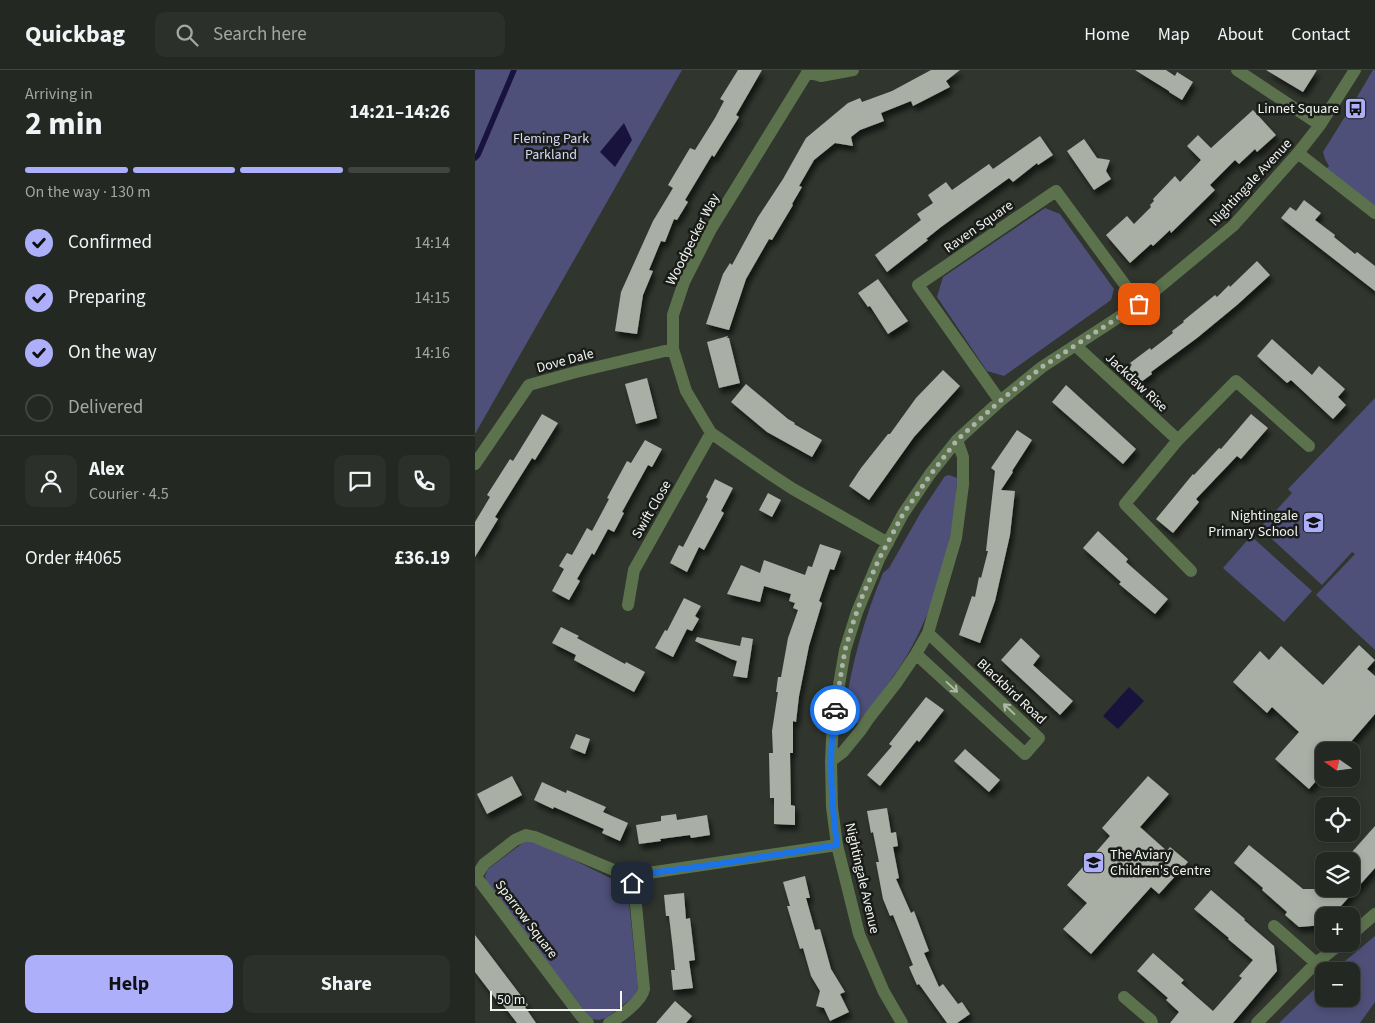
<!DOCTYPE html>
<html lang="en">
<head>
<meta charset="utf-8">
<style>
  :root { --surface:#242822; --page:#2c302a; --text:#f1f3f6; --muted:#a3a6a5; --line:#414440; --accent:#adaffb }
  body { margin:0; font-family:"Source Sans 3",sans-serif; background:var(--page); color:var(--text); height:100vh; display:flex; flex-direction:column; font-size:19px; white-space:nowrap }
  * { box-sizing:border-box; margin:0 }
  p { font-size:16px; color:var(--muted) }
  .icon { flex:none; width:28px; height:28px; fill:none; stroke:currentColor; stroke-width:2; stroke-linecap:round; stroke-linejoin:round }
  .map { position:relative; flex:1; overflow:hidden }
  .details { display:flex; flex-direction:column; background:var(--surface); width:475px }
  .details>* { flex:none }
  .needle { width:32px; rotate:284deg }
  .tools { position:absolute; left:840px; top:672px; display:grid; gap:10px }
  .tools a { display:grid; place-items:center; width:45px; height:45px; border-radius:10px; background:var(--surface); box-shadow:0 2px 8px #0003,0 0 0 1px var(--line); font-size:25px }
  .scale { position:absolute; left:15px; bottom:12px; width:132px; box-sizing:border-box; padding-left:5px; border:2px solid #f2f5f0; border-top:0; font-size:14px; line-height:18px; white-space:nowrap; color:#f2f5f0; -webkit-text-stroke:4px #191c18; paint-order:stroke }
  .pin { position:absolute; display:grid; place-items:center; width:42px; height:42px; color:#fff; margin:-21px; border-radius:10px; box-shadow:0 2px 8px #0006 }
  .courier { position:absolute; display:grid; place-items:center; width:50px; height:50px; margin:-25px; border:4px solid #1a73e8; border-radius:50%; background:#fff; color:#222; box-shadow:0 1px 6px #0007 }
  .head em { font-style:normal; font-weight:700 }
  .head div { display:flex; flex-direction:column-reverse }
  .head { display:flex; align-items:center; justify-content:space-between; height:85px; padding:0 25px }
  h1 { font-size:32px; font-weight:700; line-height:38px }
  .bar { display:grid; grid-template-columns:repeat(4,1fr); gap:8px 5px; align-content:center; height:60px; padding:0 25px }
  .bar i { height:6px; border-radius:4px; background:var(--line) }
  .bar .current { background:var(--accent) }
  .bar p { grid-column:span 4 }
  .line { display:flex; align-items:center; gap:12px; padding:0 25px; border-top:1px solid var(--line) }
  .line div { flex:1 }
  .round { display:grid; place-items:center; flex:none; width:52px; height:52px; border-radius:10px; background:var(--page) }
  ol { padding:0 25px; list-style:none }
  li { display:flex; align-items:center; gap:15px; height:55px }
  li p { margin-inline-start:auto }
  li .icon { padding:5px; border-radius:50%; background:var(--accent); color:#111; stroke-width:4 }
  li:last-child { color:var(--muted) }
  li i { width:28px; height:28px; border:2px solid var(--line); border-radius:50% }
  .cta { display:flex; gap:10px; margin-top:auto; padding:10px 25px }
  .cta a { flex:1; height:58px; border-radius:10px; background:var(--accent); color:#111; font-size:20px; font-weight:700; line-height:58px; text-align:center }
  .cta a+a { background:var(--page); color:var(--text) }
  header { display:flex; align-items:center; gap:30px; box-sizing:border-box; height:70px; padding:0 25px; background:var(--surface); border-bottom:1px solid var(--line) }
  header strong { font-size:24px }
  nav { display:flex; gap:28px; margin-inline-start:auto; font-size:18px }
  .search { width:350px; height:45px; background:var(--page); display:flex; align-items:center; gap:12px; box-sizing:border-box; padding:0 18px; border-radius:10px; color:var(--muted); font-size:19px }
  main { display:flex; flex:1; min-height:0 }
  .map>svg:first-child { display:block }
  .green { fill:#4f5079 }
  .water { fill:#18133d }
  .lines { fill:none; stroke-linecap:round; stroke-linejoin:round }
  .stream { stroke:#18133d; stroke-width:5.5 }
  .building { fill:#a9afa5; filter:url(#shadow) }
  .minor { stroke:#5c724d; stroke-width:12 }
  .oneway { stroke:#aebaa7 }
  .done { stroke:#aeb2ac; stroke-width:5; stroke-dasharray:0 9 }
  .route { stroke:#1a73e8; stroke-width:6 }
  .labels { text-anchor:middle; stroke-width:5; stroke-linejoin:round; paint-order:stroke }
  .poi-label { font-size:14px; fill:#f2f5f0; stroke:#191c18; text-anchor:end }
  .park-label { font-size:14px; fill:#d7d9f8; stroke:#191c18 }
  .street-label { font-size:14px; fill:#f2f5f0; stroke:#191c18 }
</style>
</head>
<body>
<header>
<strong>Quickbag</strong>
<div class="search"><svg class="icon" aria-label="search" viewBox="0 0 24 24"><circle cx="10" cy="10" r="6"/><path d="M15 15l6 6"/></svg>Search here</div>
<nav><a>Home</a><a>Map</a><a>About</a><a>Contact</a></nav>
</header>
<main>
<section class="details">
<div class="head"><div><h1>2 min</h1><p>Arriving in</p></div><em>14:21–14:26</em></div>
<div class="bar"><i class="current"></i><i class="current"></i><i class="current"></i><i></i><p>On the way · 130 m</p></div>
<ol>
<li><svg class="icon" aria-label="check" viewBox="0 0 24 24"><path d="M5 12l5 5 9-10"/></svg>Confirmed<p>14:14</p></li>
<li><svg class="icon" aria-label="check" viewBox="0 0 24 24"><path d="M5 12l5 5 9-10"/></svg>Preparing<p>14:15</p></li>
<li><svg class="icon" aria-label="check" viewBox="0 0 24 24"><path d="M5 12l5 5 9-10"/></svg>On the way<p>14:16</p></li>
<li><i></i>Delivered</li>
</ol>
<div class="line" style="height:90px"><a class="round"><svg class="icon" aria-label="person" viewBox="0 0 24 24"><circle cx="12" cy="8" r="4"/><path d="M4 21q1-7 8-7t8 7"/></svg></a><div><b>Alex</b><p>Courier · 4.5</p></div><a class="round"><svg class="icon" aria-label="chat" viewBox="0 0 24 24"><path d="M4 5h16v11H9l-5 4z"/></svg></a><a class="round"><svg class="icon" aria-label="phone" viewBox="0 0 24 24"><path d="M5 4h4l2 5-3 2q2 4 5 5l2-3 5 2v4C11 20 4 13 5 4z"/></svg></a></div>
<div class="line" style="height:65px"><div>Order #4065</div><b>£36.19</b></div>
<div class="cta"><a>Help</a><a>Share</a></div>
</section>
<div class="map">
<svg width="900" height="953" viewBox="0 0 900 953">
  <defs>
    <filter id="shadow"><feDropShadow dx="3" dy="5.5" stdDeviation="2.5" flood-color="#0009"/></filter>
  </defs>
  <rect width="100%" height="100%" fill="#30352d"/>
  <path class="green" d="M0,0H207L0,364Z
    M898,0H900V136L851,99L854,96L850,89L848,82L871,45L875,47L883,34L879,32Z
    M570,138L585,144L639,219L636,230L529,306L512,301L462,227L468,207Z
    M900,328V580L841,525L880,484L877,482L847,515L785,458L817,423L813,419Z
    M474,405L482,408C482,422 480,435 478,449C472,494 456,543 434,582C419,607 401,630 383,653L379,654L372,653L370,650L369,645C376,595 389,549 408,503L414,498L446,442L470,406Z
    M776,466L837,521L809,552L748,498Z
    M57,771L97,789L139,810L150,824L154,832L163,918L160,926L131,948L124,950L116,949L12,814L10,806L13,799L49,772Z
    M900,866V932L885,953H804L849,910V929H876V901H858Z"/>
  <path class="water" d="M149,53L157,70L140,97L125,82Z
    M654,617L669,631L643,659L628,646Z"/>
  <g class="lines">
    <path class="stream" d="M0,88L3,85L39,0"/>
  </g>
  <path class="building" d="M263,0H287L261,45L264,47L239,87L237,85L210,130L213,132L202,150L199,149L190,172L186,171L174,200L178,201L168,225L162,264L140,261L146,222L178,151L198,118L193,115L215,78L220,80L240,48L249,31L245,29Z
    M456,0H485L471,11L475,17L438,36L436,31L406,43L409,51L385,60L376,67L378,76L360,73L339,90L324,116L327,117L317,134L318,135L297,170L294,169L271,209L254,260L231,254L248,204L255,193L257,195L283,147L308,109L331,68L373,33L385,28L387,32L417,21Z
    M660,0H691L700,6L702,2L718,12L707,30L694,22V21Z
    M791,0H842L828,22Z
    M778,40L801,65L782,82L780,79L764,94L760,90L735,115L740,120L696,163L695,160L678,176L676,174L655,193L631,165L652,146L659,154L676,137L675,135L679,131L678,129L700,106L705,112L726,90L712,76L723,65L736,78Z
    M565,66L578,85L563,95L562,93L538,112L534,108L466,157L451,169L453,170L412,202L400,185L446,150L442,144L458,133L453,125L471,112L477,120L514,94L518,99Z
    M609,69L622,88L635,90L631,101L636,109L619,120L592,81Z
    M829,130L846,143L840,150L860,165L859,167L880,184L882,182L900,196V221L806,148L815,137L821,141Z
    M782,191L795,205L762,235L722,268L676,302L677,304L666,312L663,307L658,311L650,300L657,295L655,293L675,278L676,280L698,263L697,261L709,252L708,251L740,225L742,227L754,215L755,217Z
    M403,209L433,251L413,264L395,236L393,237L383,223Z
    M253,266L252,268H254L265,313L244,318L232,272Z
    M797,269L837,305L844,296L870,319L863,327L871,335L858,349L816,310L812,313L782,286Z
    M468,300L485,316L439,367L394,430L374,416L386,398L413,364H415L441,328Z
    M172,308L182,348L161,354L150,314Z
    M271,314L313,349L320,353L319,354L347,370L337,387L292,362L256,332Z
    M591,315L661,379L648,394L577,332Z
    M67,344L83,353L60,390L57,388L20,447L23,449L0,487V452L15,427L12,425L35,389L38,391Z
    M776,344L793,358L766,389L762,386L721,429L724,432L698,463L681,449L718,404L719,405L744,378L746,379Z
    M542,360L557,370L537,401L538,402L526,420L540,421L535,465L520,531L505,573L484,565L497,526L500,527L504,507L506,508L513,481H511L520,401L516,398Z
    M170,370L187,379L177,397L173,395L147,442L149,443L139,462L133,459L119,485L117,483L102,509L105,511L94,530L77,521L89,499L84,496L92,483L97,485L112,458L117,461L134,429L132,428L152,391L156,393Z
    M240,409L258,418L246,441L249,443L229,480L224,477L212,502L195,493L204,475L208,477L233,429L231,427Z
    M293,423L306,430L297,447L284,440Z
    M623,461L653,489L651,492L693,529L680,544L644,514L646,512L608,478Z
    M345,474L366,481L359,500L355,499L344,531L347,533L334,576L324,626L321,652L318,651V683H315L316,735L320,736V755L299,754V728H295L294,683H298L297,661L303,622H301L303,607H306L313,568L323,540L318,538L320,533L314,531L316,524L289,516L285,532L252,524L266,495L285,503L289,490L330,505L333,496L337,497Z
    M209,528L226,536L220,546L224,549L217,561L212,559L198,587L180,578L190,560L192,561Z
    M86,557L104,566L102,568L150,594L151,592L170,602L159,622L99,590L101,585L77,573Z
    M222,567L265,576L267,567L278,569L272,608L258,606L262,591L256,589L220,571Z
    M546,568L565,586L558,595L598,631L585,645L526,590Z
    M884,575L900,590L892,599L900,606V644L868,681H849V702L834,719L800,689L824,662L797,637L792,643L758,612L785,581L794,590L806,576L848,615Z
    M451,627L469,640L444,672L442,670L405,716L392,705L417,676L414,674Z
    M101,664L115,669L110,684L95,678Z
    M490,679L525,710L514,722L479,691Z
    M37,706L47,725L12,744L2,724Z
    M673,706L694,724L665,757L692,781L695,777L713,792L684,824L676,817L616,884L588,859L612,833L592,815L635,766L627,758Z
    M67,712L91,723L92,720L131,737L128,742L153,753L145,771L127,763L129,759L79,737L78,739L59,730Z
    M412,738L416,763L421,762L423,776L418,777L424,808L421,809L436,843L439,841L454,881L449,883L464,917L468,914L483,934L487,932L495,944L482,953H472L444,914L442,915L434,897L438,895L418,845L415,846L408,829L401,792H404L398,762L396,763L392,741Z
    M201,744L202,750L232,745L235,765L216,768L215,765L185,769L186,771L164,774L161,755L186,751V746Z
    M900,756V798L857,846H849V855L824,857L810,845L812,842L787,820L788,818L759,793L774,775L828,819H876V783Z
    M330,806L335,828H331L340,860L345,859L356,899L370,922L365,924L374,942L355,951L349,938L341,936L345,921L336,906L328,878L325,879L312,836H315L308,812Z
    M736,820L770,849L769,850L799,876L802,901L758,953H695L704,942L691,930L693,928L662,901L678,883L709,910L706,913L738,941L767,908L764,906L778,890L753,869L754,868L719,839Z
    M209,823L211,849L215,848L220,890L214,891L218,918L198,920L196,900H200L198,880L194,846H191L189,825Z
    M0,865L53,935L50,937L61,953H42L25,931L23,932L0,902Z
    M200,931L217,946L211,953H181Z"/>
  <g class="lines">
    <path class="minor" d="M334,0L236,159L209,212L198,245V279L211,321L236,363L295,404L318,419L413,473
      M762,0L845,55
      M332,2L346,6L378,0
      M823,83L900,143
      M601,276L703,370
      M525,331L443,215L581,121L664,234
      M0,394L54,315L101,302L198,279
      M716,501L650,434L703,370L761,311L834,376
      M153,535L159,500L236,363
      M441,584L550,684L564,668L453,563
      M356,691L368,682L386,660L394,648L422,612L441,584L453,563L481,468L488,415V387L482,370
      M153,806L362,775
      M799,856L841,893
      M876,865L900,844
      M649,927L676,950L677,953
      M113,953L106,946L3,809L2,805L9,794L40,770L51,765L60,767L153,806L157,813L161,835L169,919C167,931 145,947 134,953
      M427,953L409,922L384,864L362,775L357,737L356,691L358,650L370,580L382,542L404,489L428,444L455,404L482,370L525,331L567,297L664,234L758,156L823,83L845,55L880,0
      M782,953L841,893L865,874"/>
  </g>
  <defs><path id="oneway-shaft" d="M-6 0H5M1.5-3L5.5 0L1.5 3" fill="none" stroke-width="1.6" stroke-linecap="round" stroke-linejoin="round" transform="scale(1.25)"/></defs>
  <g class="oneway">
    <use href="#oneway-shaft" transform="translate(477 617) rotate(43)"/>
    <use href="#oneway-shaft" transform="translate(534 639) rotate(-137)"/>
  </g>
  <g class="lines">
    <path class="done" d="M360,640L370,580L378,553L387,527L404,489L428,444L456,404L482,370L525,331L567,297L664,234"/>
    <path class="route" d="M157,813L153,806L243,794L362,775C356,730 353,685 360,640"/>
  </g>
  <defs>
    <symbol id="bus-square" viewBox="-11 -11 22 22"><rect x="-9" y="-9" width="18" height="18" rx="4" fill="#adaffb" stroke="#191c18"/><path d="M-5-6H5V4H4V6H2V4H-2V6H-4V4H-5ZM-3.5-4V0h7V-4ZM-3.5 1.2v1.5H-2V1.2ZM2 1.2v1.5H3.5V1.2Z" fill="#111"/></symbol>
    <symbol id="school-square" viewBox="-11 -11 22 22"><rect x="-9" y="-9" width="18" height="18" rx="4" fill="#adaffb" stroke="#191c18"/><path d="M0-5L7-2L0 1L-7-2ZM-4 1L0 2.5L4 1V4Q0 6-4 4Z" fill="#111"/></symbol>
  </defs>
  <g fill-rule="evenodd">
    <use href="#bus-square" x="868" y="26" width="25" height="25"/>
    <use href="#school-square" x="826" y="440" width="25" height="25"/>
    <use href="#school-square" x="606" y="780" width="25" height="25"/>
  </g>
  <g class="labels">
    <g class="poi-label">
      <text x="864" y="43">Linnet Square</text>
      <text x="823" y="450">Nightingale<tspan x="823" dy="16">Primary School</tspan></text>
      <text x="635" y="789" text-anchor="start">The Aviary<tspan x="635" dy="16">Children's Centre</tspan></text>
    </g>
    <g class="park-label">
      <text x="76" y="73">Fleming Park<tspan x="76" dy="16">Parkland</tspan></text>
    </g>
    <g class="street-label">
      <text transform="translate(775 112) rotate(-47)" y="5">Nightingale Avenue</text>
      <text transform="translate(503 156) rotate(-35)" y="5">Raven Square</text>
      <text transform="translate(217 169) rotate(-63)" y="5">Woodpecker Way</text>
      <text transform="translate(90 290) rotate(-15)" y="5">Dove Dale</text>
      <text transform="translate(662 312) rotate(43)" y="5">Jackdaw Rise</text>
      <text transform="translate(176 439) rotate(-60)" y="5">Swift Close</text>
      <text transform="translate(537 621) rotate(43)" y="5">Blackbird Road</text>
      <text transform="translate(388 808) rotate(77)" y="5">Nightingale Avenue</text>
      <text transform="translate(52 849) rotate(53)" y="5">Sparrow Square</text>
    </g>
  </g>
</svg>
<div class="tools">
<a><svg class="needle" viewBox="-14 -14 28 28"><path d="M0-13l5 13h-10z" fill="#e53935"/><path d="M0 13l5-13h-10z" fill="#a3a6a5"/></svg></a>
<a><svg class="icon" aria-label="locate" viewBox="0 0 24 24"><circle cx="12" cy="12" r="6"/><path d="M12 2v4M12 18v4M2 12h4M18 12h4"/></svg></a>
<a><svg class="icon" aria-label="layers" viewBox="0 0 24 24"><path d="M12 4l9 5-9 5-9-5zM3 14l9 5 9-5"/></svg></a>
<a>+</a>
<a>−</a>
</div>
<div class="scale">50 m</div>
<div class="pin" style="left:664px;top:234px;background:#ea580c"><svg class="icon" aria-label="bag" viewBox="0 0 24 24"><path d="M5 8h14l-1 12H6zM9 8a3 3 0 0 1 6 0"/></svg></div>
<div class="pin" style="left:157px;top:813px;background:#1f2937"><svg class="icon" aria-label="home" viewBox="0 0 24 24"><path d="M3 11l9-7 9 7M6 9v11h12V9"/></svg></div>
<div class="courier" style="left:360px;top:640px"><svg class="icon" aria-label="car" viewBox="0 0 24 24"><path d="M5 17H2v-5l4-1 3-4h7l3 4 3 1v5h-3M9 17h6M6 11h13"/><circle cx="7" cy="17" r="2"/><circle cx="17" cy="17" r="2"/></svg></div>
</div>
</main>
</body>
</html>
